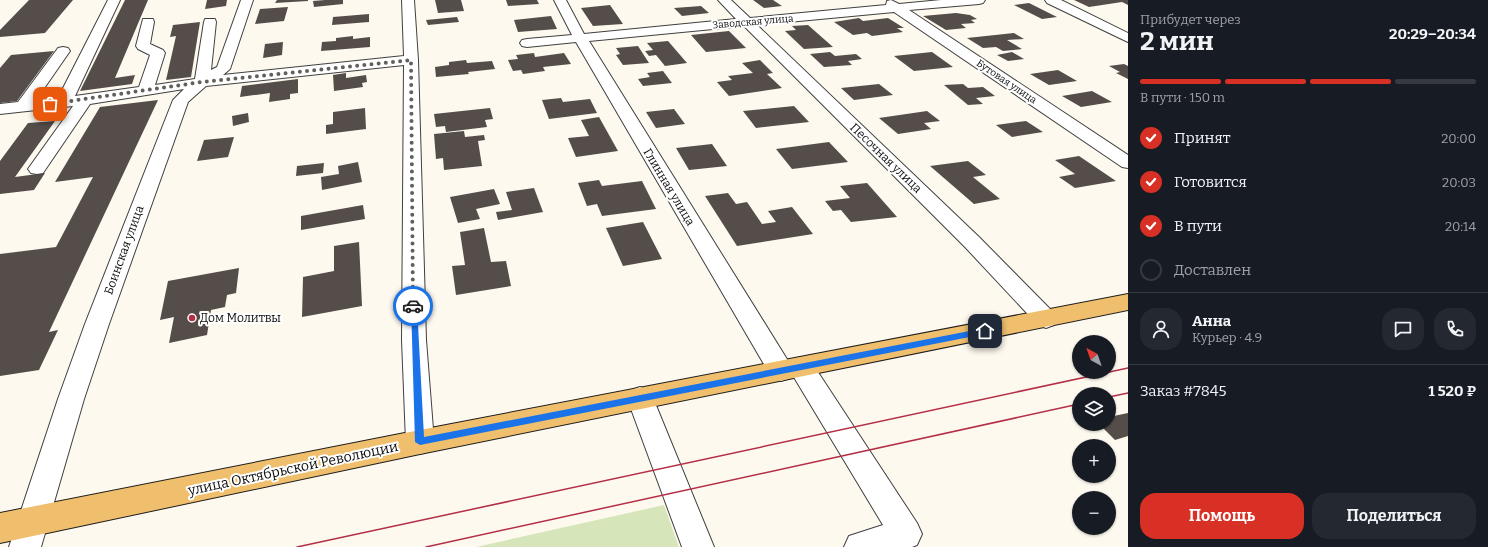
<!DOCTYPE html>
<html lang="ru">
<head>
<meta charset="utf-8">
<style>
  :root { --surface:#171b24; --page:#242831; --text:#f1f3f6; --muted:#9ea1a6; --line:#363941; --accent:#d93025 }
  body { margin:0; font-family:Bitter,serif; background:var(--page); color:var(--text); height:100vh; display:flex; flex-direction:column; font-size:15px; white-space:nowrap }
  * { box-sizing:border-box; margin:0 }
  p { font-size:13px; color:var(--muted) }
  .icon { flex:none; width:22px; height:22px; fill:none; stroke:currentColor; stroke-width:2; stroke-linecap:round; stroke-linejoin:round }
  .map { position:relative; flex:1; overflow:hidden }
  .details { display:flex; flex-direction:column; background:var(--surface); width:360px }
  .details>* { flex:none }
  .needle { width:26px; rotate:320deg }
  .controls { position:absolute; left:1072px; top:335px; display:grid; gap:8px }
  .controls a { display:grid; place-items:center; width:44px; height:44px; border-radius:50%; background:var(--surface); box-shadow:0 1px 3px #0004; font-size:20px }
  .pin { position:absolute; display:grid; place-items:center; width:34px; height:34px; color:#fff; margin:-17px; border-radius:8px; box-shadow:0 2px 6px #0006 }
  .courier { position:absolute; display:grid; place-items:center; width:40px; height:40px; margin:-20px; border:3px solid #1a73e8; border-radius:50%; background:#fff; color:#222; box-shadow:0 1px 5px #0007 }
  .headline em { font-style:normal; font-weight:700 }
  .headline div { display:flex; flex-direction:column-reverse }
  .headline { display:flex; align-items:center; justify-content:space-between; height:68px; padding:0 12px }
  h1 { font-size:26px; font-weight:700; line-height:30px }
  .bar { display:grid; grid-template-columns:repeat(4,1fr); gap:6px 4px; align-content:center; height:48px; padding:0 12px }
  .bar i { height:5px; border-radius:3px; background:var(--line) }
  .bar .selected { background:var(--accent) }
  .bar p { grid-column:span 4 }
  .line { display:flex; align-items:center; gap:10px; padding:0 12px; border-top:1px solid var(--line) }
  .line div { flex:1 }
  .round { display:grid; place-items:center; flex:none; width:42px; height:42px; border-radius:16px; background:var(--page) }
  ol { padding:0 12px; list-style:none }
  li { display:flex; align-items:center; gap:12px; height:44px }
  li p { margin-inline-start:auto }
  li .icon { padding:4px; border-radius:50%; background:var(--accent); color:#fff; stroke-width:4 }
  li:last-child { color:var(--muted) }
  li i { width:22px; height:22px; border:2px solid var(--line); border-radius:50% }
  .button { display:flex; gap:8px; margin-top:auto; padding:8px 12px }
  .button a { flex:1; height:46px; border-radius:16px; background:var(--accent); color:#fff; font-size:16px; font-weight:700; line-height:46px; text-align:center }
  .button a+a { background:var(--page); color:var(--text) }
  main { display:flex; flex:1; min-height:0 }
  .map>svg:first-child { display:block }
  .green { fill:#d6e6ba }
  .building { fill:#554d4a }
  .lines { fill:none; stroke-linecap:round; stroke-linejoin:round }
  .minor-casing { stroke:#404040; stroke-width:2 }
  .major-casing { stroke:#1e1e1e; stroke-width:2 }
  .minor { fill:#fff; fill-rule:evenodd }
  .major { fill:#efbf6d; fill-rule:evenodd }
  .tram { stroke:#b32e46; stroke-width:1.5 }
  .route { fill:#1a73e8 }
  .done { stroke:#61605c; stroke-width:4; stroke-dasharray:0 7.2 }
  .poi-dot { fill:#b32e46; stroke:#fff; stroke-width:1.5 }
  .labels { text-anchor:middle; stroke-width:4; stroke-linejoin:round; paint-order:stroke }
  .far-street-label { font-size:10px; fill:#0d0d0d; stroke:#fff }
  .street-label { font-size:12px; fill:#0d0d0d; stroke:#fff }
  .poi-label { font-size:12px; fill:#0d0d0d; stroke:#fff; text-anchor:start }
  .near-street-label { font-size:14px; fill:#0d0d0d; stroke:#fff }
</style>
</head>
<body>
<main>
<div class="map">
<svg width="1128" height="547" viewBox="0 0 1128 547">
  <rect width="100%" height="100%" fill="#fef9ee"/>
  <path class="green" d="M664,505L679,547H476Z"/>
  <path class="building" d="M29,0H73L45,33L0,37V30Z
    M125,0H148L115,78L135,75L132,84L80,91Z
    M207,0H227L226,6L205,9Z
    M277,0H308V1L275,3Z
    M325,0H343V4L314,7L313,1Z
    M435,0H461L464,11L438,13Z
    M506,0H537L539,4L508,6Z
    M753,0H773L782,6L764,8Z
    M1074,0H1128V5L1122,2L1089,7Z
    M1029,3L1057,17L1042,19L1014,5Z
    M610,5L623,24L593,26L581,8Z
    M701,6L709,13L682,16L674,8Z
    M288,7L284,21L255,24L260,9Z
    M956,13L970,15L977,19L971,20L975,23L961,24L966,28L946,30L923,16Z
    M369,14V22L332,25L333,17Z
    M551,16L557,29L518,32L514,20Z
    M457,17L459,22L428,25L426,20Z
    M859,18L863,21L888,18L904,28H897L903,32L872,36L867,33L853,35L834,22Z
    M200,22L191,77L166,80L176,36L170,37L173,25Z
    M808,25L833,47L804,49L785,31L796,30L792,26Z
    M729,31L746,48L706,52L691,35Z
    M1014,33L1024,39L1007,40L1022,49L1003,51L996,47L983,48L967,38Z
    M353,36V39L370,37V47L321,51L322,42L336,41V38Z
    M668,41L687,63L665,66L656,55L649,56L645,51L653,50L647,43Z
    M283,42L282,55L263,58L265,44Z
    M638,46L649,63L623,65L616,55L620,54L616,48Z
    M54,51L17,101L0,103V68L11,55Z
    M830,52L835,56L856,54L862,59L848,61L852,65L824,67L810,54Z
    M932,52L953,67L914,71L894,56Z
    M1012,52L1024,59L1008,61L997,55Z
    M534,53L535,57L564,53L571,64L543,67L545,71L523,74L521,70L513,71L508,60L518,59L516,55Z
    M466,60L467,63L492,61L495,69L468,72L469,74L436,77L435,67L449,65V62Z
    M760,60L773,73L767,74L782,88L729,96L717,82L732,80L728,76L753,73L742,63Z
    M1124,64L1128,66V79L1116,73L1120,72L1109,66Z
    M1058,70L1077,81L1049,85L1030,74Z
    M663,71L672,83L643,86L638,79L650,77L647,73Z
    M346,73V78L366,75L367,82L362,83L363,87L334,91L333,75Z
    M298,79V93L290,94V99L269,102L270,93L240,97L242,86Z
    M879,84L893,95L854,100L841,88Z
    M963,84L968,88L983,87L995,96L976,98L983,104L968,105L944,85Z
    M1092,91L1112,102L1081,107L1062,96Z
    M561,98L563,102L590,99L597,113L549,119L542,100Z
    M158,100L49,332L58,330L39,370L0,376V254L56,247L93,177L55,182L100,107Z
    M794,106L809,122L756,128L743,111Z
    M365,108L366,129L326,134V125L333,124V112Z
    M490,108L493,119L485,120L487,127L446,132L445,126L436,127L434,114Z
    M674,109L685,124L656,128L646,112Z
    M927,111L940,121L924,123L931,129L898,134L879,118Z
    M248,113L249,122L233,126L232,116Z
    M599,117L618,151L576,157L568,138L589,136L581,120Z
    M55,121L15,177L45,173L34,190L0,194V161L28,123Z
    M1026,121L1043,132L1012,137L996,125Z
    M464,131L465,137L484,135L485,140L478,141L482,166L444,170L443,158L436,159L434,134Z
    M234,137L228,157L197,161L204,140Z
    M829,142L848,162L792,169L776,149Z
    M712,144L727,166L689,170L676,148Z
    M1079,156L1116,181L1075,188L1059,177L1075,174L1055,160Z
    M968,161L986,175L973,177L1000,199L974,204L930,166Z
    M358,162L362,182L322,190L321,177L339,174L338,166Z
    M324,163L323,173L296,176L297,166Z
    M599,180L602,186L642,181L656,209L602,216L597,204L587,206L578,183Z
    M867,183L897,217L851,222L841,210L833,211L825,201L850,198L840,186Z
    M534,188L543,212L498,220L496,212L512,210L506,192Z
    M494,189L500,204L476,209L480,219L458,223L450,197Z
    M728,193L736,204L747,202L762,224L776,222L768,211L792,207L813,234L737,246L705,196Z
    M363,205L365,219L301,230V216Z
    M643,222L662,259L623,266L606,228Z
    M484,228L491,262L506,261L511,286L456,295L452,266L465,265L460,232Z
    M359,242L362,306L302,317L303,277L334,271V246Z
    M239,268L236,293L227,295L225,307L211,310L207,335L169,343L174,317L160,320L168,281Z
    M1128,413V436L1115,440L1099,424H1109V417Z"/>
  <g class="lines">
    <defs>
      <path id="minor" d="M108,0H120L75,96L139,87L150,55L138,49L136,46L143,19H153L154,22L150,44L163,50L165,53L155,85L195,79L204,22L205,19H215L216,22L211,70L217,67L241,0H253L230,69L223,75L404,56L402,0H414L418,60L426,340L434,442L430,451L420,454L410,451L406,442L402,340L404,65L206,86L188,102L109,324L84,399L41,547H9L58,399L85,324L173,100L184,89L90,104L43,173L37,174L31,173L28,169L73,106L0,114V104L18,102L58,48L63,47L68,48L70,51L36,100L58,98Z
        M554,0H566L584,34L736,19L718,0H731L750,18L886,5L887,1L891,0L899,4L941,0H985L983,3L979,4L909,10L1128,155V168L1122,167L894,12L757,25L979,237L1054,313L1058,319L1054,325L1046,328L1038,325L965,247L744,26L589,41L790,364L792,360L801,357L810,360L917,523L922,534L917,545L912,547H844L849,536L883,525L792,374L790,378L781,381L772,378L576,42L527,47L522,46L520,43L522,40L527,39L572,35Z
        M1045,0H1061L1128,33V42L1047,3Z
        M640,387L649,390L653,398L714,547H682L627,398L631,390Z"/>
      <path id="major" d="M1128,294V310L420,454L0,543V513L420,430Z"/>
    </defs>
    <use href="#minor" class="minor-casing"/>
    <use href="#major" class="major-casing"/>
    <use href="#minor" class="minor"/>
    <use href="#major" class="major"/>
    <path class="tram" d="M1109,397L1128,393
      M297,547L1128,368
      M426,547L1079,404"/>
  </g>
  <path class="route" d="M411,304H413L417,306L424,437L985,328L988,331L985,334L420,445L415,442Z"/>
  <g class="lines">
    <path class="done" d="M50,104L202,82L411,60L413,306"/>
  </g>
  <circle class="poi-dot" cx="192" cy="318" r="4"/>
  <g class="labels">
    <g class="far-street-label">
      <text transform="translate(753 21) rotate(-5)" y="4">Заводская улица</text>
      <text transform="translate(1007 81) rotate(34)" y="4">Бутовая улица</text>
    </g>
    <g class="street-label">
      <text transform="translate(886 158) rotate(44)" y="4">Песочная улица</text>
      <text transform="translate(669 187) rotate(59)" y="4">Глинная улица</text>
      <text transform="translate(124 250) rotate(-70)" y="4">Боинская улица</text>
    </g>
    <g class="poi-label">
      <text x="200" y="322">Дом Молитвы</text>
    </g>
    <g class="near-street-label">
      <text transform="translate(293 468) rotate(-12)" y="5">улица Октябрьской Революции</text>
    </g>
  </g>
</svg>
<div class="controls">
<a><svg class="needle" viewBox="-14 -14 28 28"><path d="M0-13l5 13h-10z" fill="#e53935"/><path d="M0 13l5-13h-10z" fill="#9ea1a6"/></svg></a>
<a><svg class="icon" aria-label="layers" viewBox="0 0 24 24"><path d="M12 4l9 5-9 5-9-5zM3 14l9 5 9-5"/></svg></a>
<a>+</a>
<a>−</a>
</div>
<div class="pin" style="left:50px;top:104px;background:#ea580c"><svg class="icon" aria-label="bag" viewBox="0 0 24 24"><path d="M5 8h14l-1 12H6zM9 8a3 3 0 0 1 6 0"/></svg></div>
<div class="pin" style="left:985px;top:331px;background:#1f2937"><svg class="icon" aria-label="home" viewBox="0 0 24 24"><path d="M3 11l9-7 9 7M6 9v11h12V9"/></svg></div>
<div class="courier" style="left:413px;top:306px"><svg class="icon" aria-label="car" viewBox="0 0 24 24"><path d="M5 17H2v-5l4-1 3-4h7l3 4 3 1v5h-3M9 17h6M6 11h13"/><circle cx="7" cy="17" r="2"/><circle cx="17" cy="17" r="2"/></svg></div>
</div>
<section class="details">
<div class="headline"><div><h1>2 мин</h1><p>Прибудет через</p></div><em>20:29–20:34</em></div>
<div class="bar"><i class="selected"></i><i class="selected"></i><i class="selected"></i><i></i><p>В пути · 150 m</p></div>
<ol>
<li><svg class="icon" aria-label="check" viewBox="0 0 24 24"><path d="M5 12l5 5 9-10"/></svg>Принят<p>20:00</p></li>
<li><svg class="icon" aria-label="check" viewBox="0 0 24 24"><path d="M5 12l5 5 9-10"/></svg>Готовится<p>20:03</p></li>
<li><svg class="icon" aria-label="check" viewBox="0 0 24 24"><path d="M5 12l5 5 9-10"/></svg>В пути<p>20:14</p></li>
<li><i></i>Доставлен</li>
</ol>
<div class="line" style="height:72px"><a class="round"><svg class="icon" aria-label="person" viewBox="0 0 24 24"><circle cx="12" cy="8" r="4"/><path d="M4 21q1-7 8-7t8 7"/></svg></a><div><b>Анна</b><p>Курьер · 4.9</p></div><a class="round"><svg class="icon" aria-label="chat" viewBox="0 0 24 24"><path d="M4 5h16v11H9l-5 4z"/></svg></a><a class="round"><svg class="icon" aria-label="phone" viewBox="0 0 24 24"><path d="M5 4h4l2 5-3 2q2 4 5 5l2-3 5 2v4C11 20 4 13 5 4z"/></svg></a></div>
<div class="line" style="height:52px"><div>Заказ #7845</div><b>1 520 ₽</b></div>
<div class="button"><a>Помощь</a><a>Поделиться</a></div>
</section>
</main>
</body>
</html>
